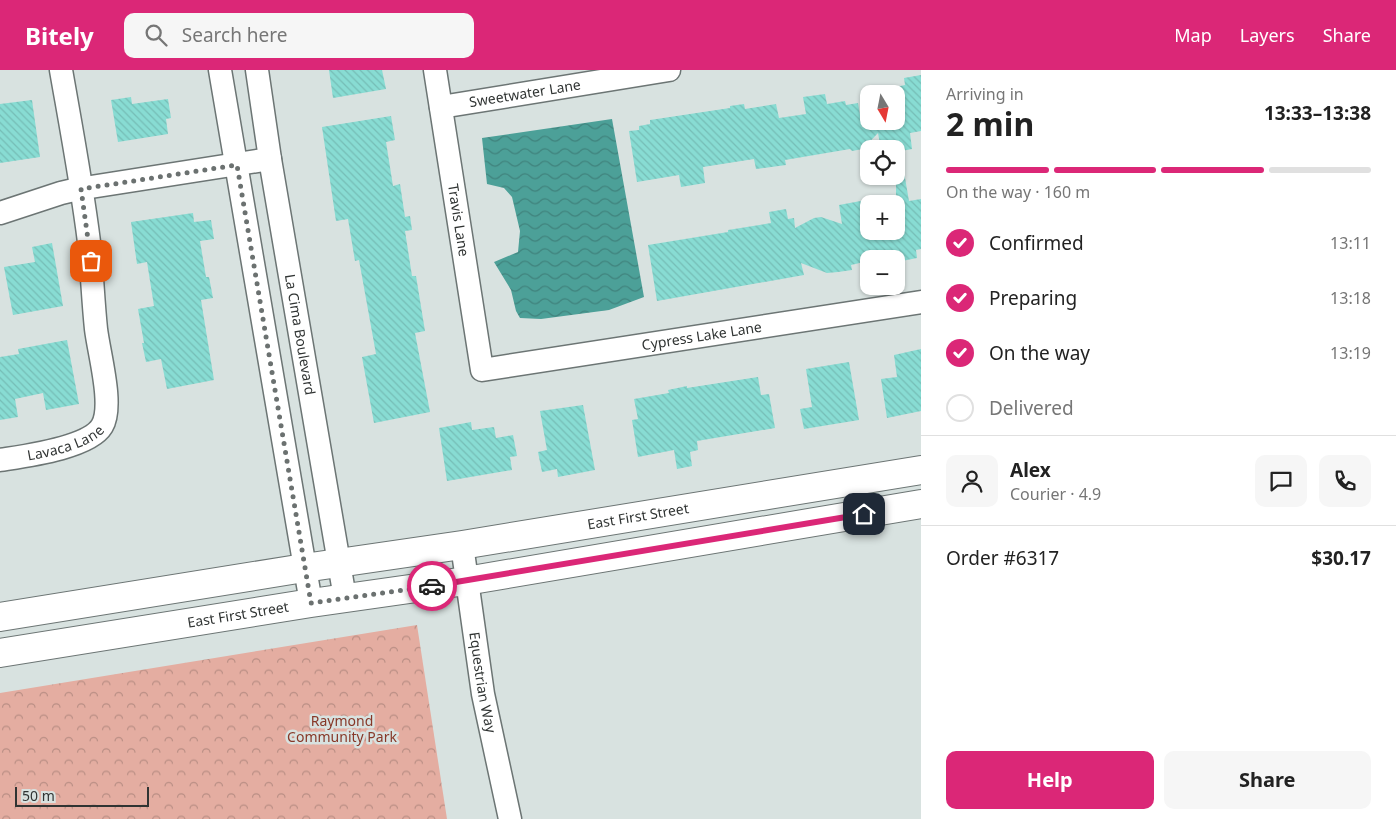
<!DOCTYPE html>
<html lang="en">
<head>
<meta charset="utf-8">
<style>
  :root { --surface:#fff; --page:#f6f6f6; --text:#222; --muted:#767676; --line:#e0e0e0; --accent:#db2777 }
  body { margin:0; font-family:"Noto Sans",sans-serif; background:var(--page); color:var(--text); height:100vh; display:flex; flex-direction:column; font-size:19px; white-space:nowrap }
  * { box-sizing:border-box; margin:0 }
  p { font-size:16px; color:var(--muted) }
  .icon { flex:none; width:28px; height:28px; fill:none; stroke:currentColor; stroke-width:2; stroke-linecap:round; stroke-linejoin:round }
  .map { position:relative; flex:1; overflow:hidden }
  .sheet { display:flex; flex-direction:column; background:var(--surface); width:475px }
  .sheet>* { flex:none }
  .needle { width:32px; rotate:170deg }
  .buttons { position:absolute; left:860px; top:15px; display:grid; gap:10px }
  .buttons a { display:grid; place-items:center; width:45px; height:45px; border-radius:10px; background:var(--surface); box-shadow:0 1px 4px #0004; font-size:25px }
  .scale { position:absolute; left:15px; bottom:12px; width:134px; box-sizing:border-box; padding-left:5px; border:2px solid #303433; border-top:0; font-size:14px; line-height:18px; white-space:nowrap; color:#303433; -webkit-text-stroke:4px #d8e2e0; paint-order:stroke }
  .pin { position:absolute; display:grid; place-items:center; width:42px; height:42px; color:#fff; margin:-21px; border-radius:10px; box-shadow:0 2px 8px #0006 }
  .courier { position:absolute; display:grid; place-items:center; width:50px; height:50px; margin:-25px; border:4px solid #db2777; border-radius:50%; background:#fff; color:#222; box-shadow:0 1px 6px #0007 }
  .headline em { font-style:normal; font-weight:700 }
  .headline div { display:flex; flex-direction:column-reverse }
  .headline { display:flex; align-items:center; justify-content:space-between; height:85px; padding:0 25px }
  h1 { font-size:32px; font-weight:700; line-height:38px }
  .bar { display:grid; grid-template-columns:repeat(4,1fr); gap:8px 5px; align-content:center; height:60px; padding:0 25px }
  .bar i { height:6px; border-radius:4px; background:var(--line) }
  .bar .selected { background:var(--accent) }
  .bar p { grid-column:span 4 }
  .line { display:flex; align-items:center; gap:12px; padding:0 25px; border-top:1px solid var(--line) }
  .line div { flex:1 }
  .round { display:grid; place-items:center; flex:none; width:52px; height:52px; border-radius:10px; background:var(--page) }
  ol { padding:0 25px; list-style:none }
  li { display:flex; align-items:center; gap:15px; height:55px }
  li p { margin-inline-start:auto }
  li .icon { padding:5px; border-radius:50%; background:var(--accent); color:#fff; stroke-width:4 }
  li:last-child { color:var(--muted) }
  li i { width:28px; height:28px; border:2px solid var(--line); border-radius:50% }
  .action { display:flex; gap:10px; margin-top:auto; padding:10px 25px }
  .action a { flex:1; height:58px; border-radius:10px; background:var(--accent); color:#fff; font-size:20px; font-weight:700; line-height:58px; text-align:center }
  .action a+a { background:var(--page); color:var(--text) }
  header { display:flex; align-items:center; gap:30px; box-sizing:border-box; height:70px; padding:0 25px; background:var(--accent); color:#fff }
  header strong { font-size:24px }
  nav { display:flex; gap:28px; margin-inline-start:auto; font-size:18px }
  .search { width:350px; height:45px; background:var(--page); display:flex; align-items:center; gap:12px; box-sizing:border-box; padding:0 18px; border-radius:10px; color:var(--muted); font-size:19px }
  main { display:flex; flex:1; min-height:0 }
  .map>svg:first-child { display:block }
  .forest { fill:url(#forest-crowns) }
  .water { fill:url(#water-waves) }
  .building { fill:url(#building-back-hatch) }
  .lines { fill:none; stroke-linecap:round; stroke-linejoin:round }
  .minor-casing { stroke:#6c7574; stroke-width:25 }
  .major-casing { stroke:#6c7574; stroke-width:30 }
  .minor { stroke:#fff; stroke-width:22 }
  .major { stroke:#fff; stroke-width:28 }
  .done { stroke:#6b7170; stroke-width:5; stroke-dasharray:0 9 }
  .route { stroke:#db2777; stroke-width:6 }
  .labels { text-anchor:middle; stroke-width:5; stroke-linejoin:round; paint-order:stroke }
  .street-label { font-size:14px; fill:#303433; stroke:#d8e2e0 }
  .park-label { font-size:14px; fill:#873828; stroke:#d8e2e0 }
</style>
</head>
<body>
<header>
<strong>Bitely</strong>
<div class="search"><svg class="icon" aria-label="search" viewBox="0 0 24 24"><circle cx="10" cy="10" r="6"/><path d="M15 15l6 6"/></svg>Search here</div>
<nav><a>Map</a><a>Layers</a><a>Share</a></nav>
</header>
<main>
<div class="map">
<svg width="921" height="749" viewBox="0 0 921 749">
  <defs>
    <pattern id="forest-crowns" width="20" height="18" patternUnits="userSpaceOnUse" patternTransform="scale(1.25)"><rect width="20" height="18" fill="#e4ada1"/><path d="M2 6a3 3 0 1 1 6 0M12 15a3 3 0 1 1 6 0" fill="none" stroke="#b98e84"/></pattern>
    <pattern id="water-waves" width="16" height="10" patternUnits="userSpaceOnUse" patternTransform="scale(1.25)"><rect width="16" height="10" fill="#4ca098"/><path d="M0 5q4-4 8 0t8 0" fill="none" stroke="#40837d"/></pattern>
    <pattern id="building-back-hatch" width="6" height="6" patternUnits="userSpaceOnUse" patternTransform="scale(1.25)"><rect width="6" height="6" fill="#88dcd3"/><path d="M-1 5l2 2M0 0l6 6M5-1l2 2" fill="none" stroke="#76bdb6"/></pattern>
  </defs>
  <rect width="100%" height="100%" fill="#d8e2e0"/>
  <path class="forest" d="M417,555L447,749H0V623Z"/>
  <path class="water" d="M612,49L644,227L609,240L541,249L520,248L516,241L511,220L494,192L518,182L520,161L512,127L504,118L487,114L482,68Z"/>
  <path class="building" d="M329,0H382L386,19L333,28Z
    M921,5V61L910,63L912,79L896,82V79H881L878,63L863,79L852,81L850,79L785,90L786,95L756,99L754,89L703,97L705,113L681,117L679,105L637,112L629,61L639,60V56L650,54V50L730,38V36L744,34L745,39L776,34L779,48L806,44L803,27L825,24L827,34L845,31L846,35L858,33L862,57L896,51V17L905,15L904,8Z
    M131,27L132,34L168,29L171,48L166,49L168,64L118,72L111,30Z
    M32,30L40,87L0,93V34Z
    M391,46L395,70L386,72L393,116L400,114L405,147L410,146L412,160L405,161L412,206H416L425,261L415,263L430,342L374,353L362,287L376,284L359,190L355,191L348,149L336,151L322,57Z
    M904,102L909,131L921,129V179L916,180L917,188L902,191L901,189H864V192L851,195L852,200L838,202L827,203L801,193L804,205L657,231L648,175L728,162V160L771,153L769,142L786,139L788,149L794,148L795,158L814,148L821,147L842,154L839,135L866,130L867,134H869V161H896V103Z
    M193,143L194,152L211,150L214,169L200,171L206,207H209L213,228L201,230L214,310L167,319L161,289L146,292L142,273H144L138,239L154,236L147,192L137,194L131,152Z
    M52,173L63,236L13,245L4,197L35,192L32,177Z
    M67,270L79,334L46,340L43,323L15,329L18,347L0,350V287L19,284L18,279Z
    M921,279V341L887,348L881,309L897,307L894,285Z
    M849,292L859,350L804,359L800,339L812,337L806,299Z
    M758,307L761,325L769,324L775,358L697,371L698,380L690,382L692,396L677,399L674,380L638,387L632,350L638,349L634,329L669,323L668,320L687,316V318Z
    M583,335L595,400L558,407L557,399L542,402L538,382L547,380L540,341Z
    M471,352L472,360L494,357L496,368L513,365L517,386L510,387L512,400L447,411L439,358Z"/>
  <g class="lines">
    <defs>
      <g id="minor">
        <path d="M220,0L311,533"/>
        <path id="s1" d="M257,0L270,89L345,528"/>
        <path id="s2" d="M435,0L482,300L921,232"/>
        <path id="s3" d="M441,37L669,0"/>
        <path d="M0,143L61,123L78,119L270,89"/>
        <path id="s4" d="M0,390C25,386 89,378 102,356C114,336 99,284 96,259C93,230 92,201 89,172C82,115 71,57 61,0"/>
        <path id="s5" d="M462,475L483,624L510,749"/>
      </g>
      <g id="major">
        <path id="s6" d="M0,547L304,498L462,475L921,400"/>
        <path id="s7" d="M0,583L311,533L466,511L921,434"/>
      </g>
    </defs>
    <use href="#minor" class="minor-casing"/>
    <use href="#major" class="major-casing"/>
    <use href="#minor" class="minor"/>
    <use href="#major" class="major"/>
  </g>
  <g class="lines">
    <path class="done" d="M91,191L81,119L237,95L311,533L432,516"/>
    <path class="route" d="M432,516L864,444"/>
  </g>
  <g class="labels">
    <g class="street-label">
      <text dy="5" stroke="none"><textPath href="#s3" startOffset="85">Sweetwater Lane</textPath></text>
      <text dy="5" stroke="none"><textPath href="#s2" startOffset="152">Travis Lane</textPath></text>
      <text dy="5" stroke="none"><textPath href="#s1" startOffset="268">La Cima Boulevard</textPath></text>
      <text dy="5" stroke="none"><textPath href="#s2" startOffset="526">Cypress Lake Lane</textPath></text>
      <text dy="5" stroke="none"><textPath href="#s4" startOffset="68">Lavaca Lane</textPath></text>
      <text dy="5" stroke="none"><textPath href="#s6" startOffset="646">East First Street</textPath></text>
      <text dy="5" stroke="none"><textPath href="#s7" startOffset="241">East First Street</textPath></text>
      <text dy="5" stroke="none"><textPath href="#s5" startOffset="139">Equestrian Way</textPath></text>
    </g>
    <g class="park-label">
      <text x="342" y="656">Raymond<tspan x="342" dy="16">Community Park</tspan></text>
    </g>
  </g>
</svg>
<div class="buttons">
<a><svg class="needle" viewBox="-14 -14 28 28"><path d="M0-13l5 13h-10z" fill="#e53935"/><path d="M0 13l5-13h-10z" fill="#767676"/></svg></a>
<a><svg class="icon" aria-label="locate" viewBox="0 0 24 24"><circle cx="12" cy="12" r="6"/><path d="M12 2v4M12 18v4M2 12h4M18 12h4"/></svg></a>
<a>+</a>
<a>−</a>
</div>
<div class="scale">50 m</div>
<div class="pin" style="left:91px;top:191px;background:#ea580c"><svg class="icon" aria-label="bag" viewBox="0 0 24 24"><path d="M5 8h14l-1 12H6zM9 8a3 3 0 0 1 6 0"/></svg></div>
<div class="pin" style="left:864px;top:444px;background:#1f2937"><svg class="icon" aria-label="home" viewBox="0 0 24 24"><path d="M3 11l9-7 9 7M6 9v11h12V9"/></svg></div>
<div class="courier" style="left:432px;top:516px"><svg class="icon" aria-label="car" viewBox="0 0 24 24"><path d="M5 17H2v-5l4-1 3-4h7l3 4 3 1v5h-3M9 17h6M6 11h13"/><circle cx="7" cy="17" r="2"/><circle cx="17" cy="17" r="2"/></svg></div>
</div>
<section class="sheet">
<div class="headline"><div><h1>2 min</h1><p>Arriving in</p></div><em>13:33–13:38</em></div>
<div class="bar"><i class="selected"></i><i class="selected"></i><i class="selected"></i><i></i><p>On the way · 160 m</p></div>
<ol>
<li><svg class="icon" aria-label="check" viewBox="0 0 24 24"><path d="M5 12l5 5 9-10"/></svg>Confirmed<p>13:11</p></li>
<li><svg class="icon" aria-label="check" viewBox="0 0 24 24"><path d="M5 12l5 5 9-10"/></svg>Preparing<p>13:18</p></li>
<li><svg class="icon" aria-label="check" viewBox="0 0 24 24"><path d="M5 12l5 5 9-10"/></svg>On the way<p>13:19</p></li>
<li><i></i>Delivered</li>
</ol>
<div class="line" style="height:90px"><a class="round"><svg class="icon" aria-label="person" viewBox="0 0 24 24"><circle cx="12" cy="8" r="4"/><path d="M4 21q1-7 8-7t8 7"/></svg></a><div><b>Alex</b><p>Courier · 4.9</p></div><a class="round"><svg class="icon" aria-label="chat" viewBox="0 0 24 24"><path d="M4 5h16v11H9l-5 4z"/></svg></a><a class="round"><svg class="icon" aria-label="phone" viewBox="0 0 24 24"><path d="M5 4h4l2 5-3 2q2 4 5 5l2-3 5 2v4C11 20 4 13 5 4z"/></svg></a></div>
<div class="line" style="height:65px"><div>Order #6317</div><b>$30.17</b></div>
<div class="action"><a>Help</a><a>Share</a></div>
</section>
</main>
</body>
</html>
